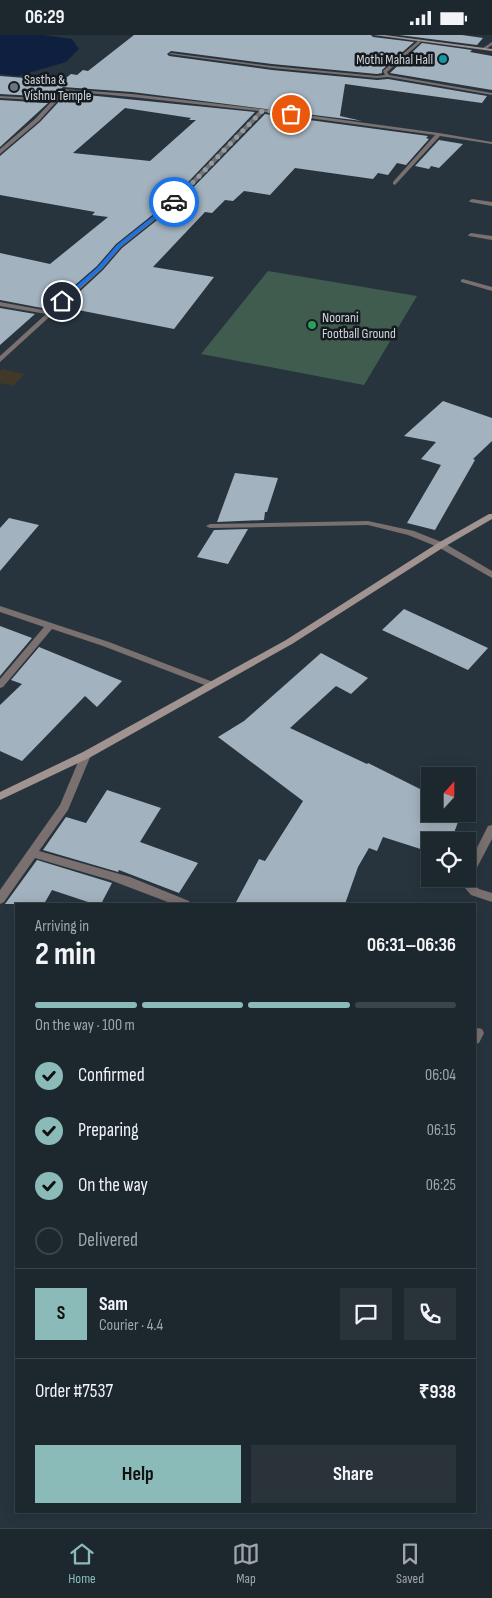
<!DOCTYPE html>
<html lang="en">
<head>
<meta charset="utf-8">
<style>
  :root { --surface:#1d272e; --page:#2a333a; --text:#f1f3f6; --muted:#a0a5aa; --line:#3b444a; --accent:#8bbbb9 }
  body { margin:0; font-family:"Sofia Sans Condensed",sans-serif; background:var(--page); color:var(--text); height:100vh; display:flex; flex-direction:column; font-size:19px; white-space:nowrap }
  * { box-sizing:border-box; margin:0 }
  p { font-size:16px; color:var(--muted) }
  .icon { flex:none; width:28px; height:28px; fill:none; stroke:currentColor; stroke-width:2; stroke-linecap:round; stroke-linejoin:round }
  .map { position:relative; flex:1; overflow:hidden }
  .sheet { position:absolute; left:15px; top:868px; width:461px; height:610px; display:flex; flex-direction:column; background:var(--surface); border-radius:0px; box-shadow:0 2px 12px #0003,0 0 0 1px var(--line) }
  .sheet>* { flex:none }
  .needle { width:32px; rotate:21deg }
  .controls { position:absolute; left:421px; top:732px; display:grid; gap:10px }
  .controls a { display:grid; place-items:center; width:55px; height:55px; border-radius:0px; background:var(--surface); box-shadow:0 2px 12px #0003,0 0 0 1px var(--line); font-size:25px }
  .pin { position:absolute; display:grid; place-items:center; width:42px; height:42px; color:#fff; margin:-21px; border:2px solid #fff; border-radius:50%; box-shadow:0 1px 5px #0007 }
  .courier { position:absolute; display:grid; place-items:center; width:50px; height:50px; margin:-25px; border:4px solid #1a73e8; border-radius:50%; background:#fff; color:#222; box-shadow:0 1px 6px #0007 }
  .head em { font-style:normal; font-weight:700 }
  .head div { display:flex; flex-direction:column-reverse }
  .head { display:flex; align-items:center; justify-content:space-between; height:85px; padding:0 20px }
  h1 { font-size:32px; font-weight:700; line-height:38px }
  .bar { display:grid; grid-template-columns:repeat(4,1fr); gap:8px 5px; align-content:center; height:60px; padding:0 20px }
  .bar i { height:6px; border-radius:4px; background:var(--line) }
  .bar .active { background:var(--accent) }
  .bar p { grid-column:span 4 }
  .line { display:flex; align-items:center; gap:12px; padding:0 20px; border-top:1px solid var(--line) }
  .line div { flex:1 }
  .round { display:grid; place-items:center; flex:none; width:52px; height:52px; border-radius:0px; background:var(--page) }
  ol { padding:0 20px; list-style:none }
  li { display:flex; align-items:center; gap:15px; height:55px }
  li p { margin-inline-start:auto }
  li .icon { padding:5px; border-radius:50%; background:var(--accent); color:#111; stroke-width:4 }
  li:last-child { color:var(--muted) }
  li i { width:28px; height:28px; border:2px solid var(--line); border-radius:50% }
  .primary-button { display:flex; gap:10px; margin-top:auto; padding:10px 20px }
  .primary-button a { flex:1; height:58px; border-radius:0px; background:var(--accent); color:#111; font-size:20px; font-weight:700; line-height:58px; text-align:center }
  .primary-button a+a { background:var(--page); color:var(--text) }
  .status { display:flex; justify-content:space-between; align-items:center; height:35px; padding:0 25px; background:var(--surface); direction:ltr }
  .status svg { height:14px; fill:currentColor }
  .tabs { display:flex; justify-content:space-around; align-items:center; height:70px; border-top:1px solid var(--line); background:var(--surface); font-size:14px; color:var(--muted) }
  .tabs a { display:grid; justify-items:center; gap:2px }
  .tabs .active { color:var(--accent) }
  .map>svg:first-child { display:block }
  .medical { fill:#423828 }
  .green { fill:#3f5c4e }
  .water { fill:#0f1f3f }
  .building { fill:#a3b2bf; fill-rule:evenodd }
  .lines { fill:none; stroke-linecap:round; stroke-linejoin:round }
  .street { fill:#79706f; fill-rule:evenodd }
  .secondary { fill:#a19390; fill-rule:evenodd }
  .route { fill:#1a73e8 }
  .done { stroke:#939da4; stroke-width:5; stroke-dasharray:0 9 }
  .culture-dot { fill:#0f9aa8; stroke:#151a1f; stroke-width:2 }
  .worship-dot { fill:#6b7280; stroke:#151a1f; stroke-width:2 }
  .leisure-dot { fill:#2e9e5b; stroke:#151a1f; stroke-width:2 }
  .labels { text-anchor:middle; stroke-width:5; stroke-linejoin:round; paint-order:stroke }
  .far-poi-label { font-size:14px; fill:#cdd5db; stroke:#151a1f; text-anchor:start }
</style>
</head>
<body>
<div class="status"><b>06:29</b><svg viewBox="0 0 49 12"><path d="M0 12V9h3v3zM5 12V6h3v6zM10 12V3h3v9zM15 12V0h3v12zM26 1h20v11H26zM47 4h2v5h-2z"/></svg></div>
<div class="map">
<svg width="492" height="1493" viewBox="0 0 492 1493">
  <rect width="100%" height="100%" fill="#27343e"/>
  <path class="medical" d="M3,334L24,339L13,351L0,348V337Z"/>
  <path class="green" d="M268,236L417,261L364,350L201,319Z"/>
  <path class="water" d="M0,0H43L72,4L79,14L66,27L18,41L0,39Z"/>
  <path class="building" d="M134,0H371L373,2L414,7L382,35V38L377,39L272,29L171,16L167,19L169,21L272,35L377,45L388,44L487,61L482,68L345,49L340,81L362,86L132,57L63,52L53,62L0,59V41L62,46L71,39L77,40L83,35L88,36Z
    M399,0H462L483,3L477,10Z
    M422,8L472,15L470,17L492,21V55L390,38Z
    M67,58L255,77L170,166L116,209L97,231L52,270L46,269L42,273L0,265V218L50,229L108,182L92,180L95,177L0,160V121L40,87ZM125,73L191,83L189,85H196L150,126L73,118Z
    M0,65L48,68L0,112Z
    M265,79L428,101L426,103L429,104L406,130L397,128L388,140L378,138L373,144L295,133L270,160L244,156L233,166L225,165L212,178L205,177L153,232L214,242L174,294L63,272L103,235L122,213L176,170Z
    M439,105L463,109L439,133L431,131L429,134L415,131Z
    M0,273L35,279L0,310Z
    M443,366L492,383V406L473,424L475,425L435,495L407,488L441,430L421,424L436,407L404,401Z
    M235,438L278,443L267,477H265L264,485L217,487Z
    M9,483L39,490L0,536V493Z
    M248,494L228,529L197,522L214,495Z
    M404,574L430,586L488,613L468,635L382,595Z
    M0,591L32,603L0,641Z
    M39,612L122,646L97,672L85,661L22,726L0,716V670L22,649L11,645Z
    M321,618L368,643L351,659L336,651L290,693L367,729L368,728L430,759V779H461L451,806H430V817L383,802L377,816L369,813L358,832L345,869H235L259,824L265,826L303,766L218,702L244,686Z
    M107,755L161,773L140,807L198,828L179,858L119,835L118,837L43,815L66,782L86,788Z
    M37,825L109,847L112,848L101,869H94L52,855L44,869H5Z"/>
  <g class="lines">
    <path class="street" d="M418,6L421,7L387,37L389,40L492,58V60L388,42L377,43L272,33L169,19L171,18L272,31L377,41L385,40L383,36Z
      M492,7V10L485,15H483V13Z
      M63,54L132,59L263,74L439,98L492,107V109L440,101L395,150L393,149V147L435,100L264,77L175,169L121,212L102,234L0,327V321L46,279L0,271V267L49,276L98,232L117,210L171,167L259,76L132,62L66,56L39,86L0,119V114L35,84L52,66L0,63V61L54,64Z
      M472,164L492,167V171L470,167L469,166Z
      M471,198L492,201V205L469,201L468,200Z
      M463,244L492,252V256L461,247V245Z
      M368,486L414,496L444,508L492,536V543L438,512L408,500L368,490L210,493L206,491L210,489Z
      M0,571L109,607L213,647L215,649L213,651H207L103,611L52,594L3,652L0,653V644L44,592L0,577Z
      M86,716L91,720L68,775L39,816L130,842L189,866L190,869H173L110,845L35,823L4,867L0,869V855L60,770L81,720Z
      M492,790V804L472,842L470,843V845L479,854L492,858V867L471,860L459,846L460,844H468V830L488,791Z
      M478,993L482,994L484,998L479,1008L475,1009V994Z"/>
    <path class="secondary" d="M373,0H385L492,14V16Z
      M489,479H492V484L444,512L292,609L89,723L0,765V757L83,717L286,605L438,508Z"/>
  </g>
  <path class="route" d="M173,166L176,167L120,212L101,234L63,267H60V265L98,232L117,210Z"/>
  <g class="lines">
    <path class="done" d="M174,167L263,75L291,79"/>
  </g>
  <circle class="culture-dot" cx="443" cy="24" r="5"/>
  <circle class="worship-dot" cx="14" cy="52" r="5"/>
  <circle class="leisure-dot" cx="312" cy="290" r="5"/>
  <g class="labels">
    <g class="far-poi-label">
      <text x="433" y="29" text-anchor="end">Mothi Mahal Hall</text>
      <text x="24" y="49">Sastha &amp;<tspan x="24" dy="16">Vishnu Temple</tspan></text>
      <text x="322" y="287">Noorani<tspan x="322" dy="16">Football Ground</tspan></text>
    </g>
  </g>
</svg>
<div class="controls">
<a><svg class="needle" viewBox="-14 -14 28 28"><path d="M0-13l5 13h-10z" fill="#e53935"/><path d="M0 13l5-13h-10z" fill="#a0a5aa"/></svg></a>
<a><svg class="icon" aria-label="locate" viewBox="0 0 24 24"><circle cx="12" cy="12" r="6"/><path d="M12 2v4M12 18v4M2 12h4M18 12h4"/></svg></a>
</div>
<div class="pin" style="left:291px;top:79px;background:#ea580c"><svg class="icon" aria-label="bag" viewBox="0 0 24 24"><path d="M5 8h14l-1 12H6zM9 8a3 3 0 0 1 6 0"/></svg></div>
<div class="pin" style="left:62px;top:266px;background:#1f2937"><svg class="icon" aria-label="home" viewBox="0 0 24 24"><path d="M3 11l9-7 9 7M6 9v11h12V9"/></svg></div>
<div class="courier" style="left:174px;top:167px"><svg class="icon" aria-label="car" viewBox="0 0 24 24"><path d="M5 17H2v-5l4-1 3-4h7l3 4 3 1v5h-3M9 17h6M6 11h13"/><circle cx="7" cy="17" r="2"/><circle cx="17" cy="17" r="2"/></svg></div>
<section class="sheet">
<div class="head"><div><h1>2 min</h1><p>Arriving in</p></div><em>06:31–06:36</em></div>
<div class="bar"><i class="active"></i><i class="active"></i><i class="active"></i><i></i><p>On the way · 100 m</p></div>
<ol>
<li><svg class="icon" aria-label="check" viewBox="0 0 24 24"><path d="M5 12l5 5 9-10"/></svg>Confirmed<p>06:04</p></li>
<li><svg class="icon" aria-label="check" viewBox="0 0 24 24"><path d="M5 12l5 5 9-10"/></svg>Preparing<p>06:15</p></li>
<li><svg class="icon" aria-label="check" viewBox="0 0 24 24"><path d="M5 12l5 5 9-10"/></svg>On the way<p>06:25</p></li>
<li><i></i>Delivered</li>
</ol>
<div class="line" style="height:90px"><b class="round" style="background:var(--accent);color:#111">S</b><div><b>Sam</b><p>Courier · 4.4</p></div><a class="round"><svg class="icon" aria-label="chat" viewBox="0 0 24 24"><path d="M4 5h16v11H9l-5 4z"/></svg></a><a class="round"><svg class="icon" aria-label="phone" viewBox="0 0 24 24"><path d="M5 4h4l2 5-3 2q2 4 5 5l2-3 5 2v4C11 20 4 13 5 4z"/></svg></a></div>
<div class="line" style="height:65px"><div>Order #7537</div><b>₹938</b></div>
<div class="primary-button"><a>Help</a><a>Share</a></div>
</section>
</div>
<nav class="tabs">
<a class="active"><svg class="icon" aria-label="home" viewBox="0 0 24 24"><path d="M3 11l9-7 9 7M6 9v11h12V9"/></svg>Home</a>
<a><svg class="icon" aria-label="map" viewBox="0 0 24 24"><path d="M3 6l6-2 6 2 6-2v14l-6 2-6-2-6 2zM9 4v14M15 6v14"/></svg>Map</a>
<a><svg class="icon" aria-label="saved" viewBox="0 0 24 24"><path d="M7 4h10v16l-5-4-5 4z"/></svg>Saved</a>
</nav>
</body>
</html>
